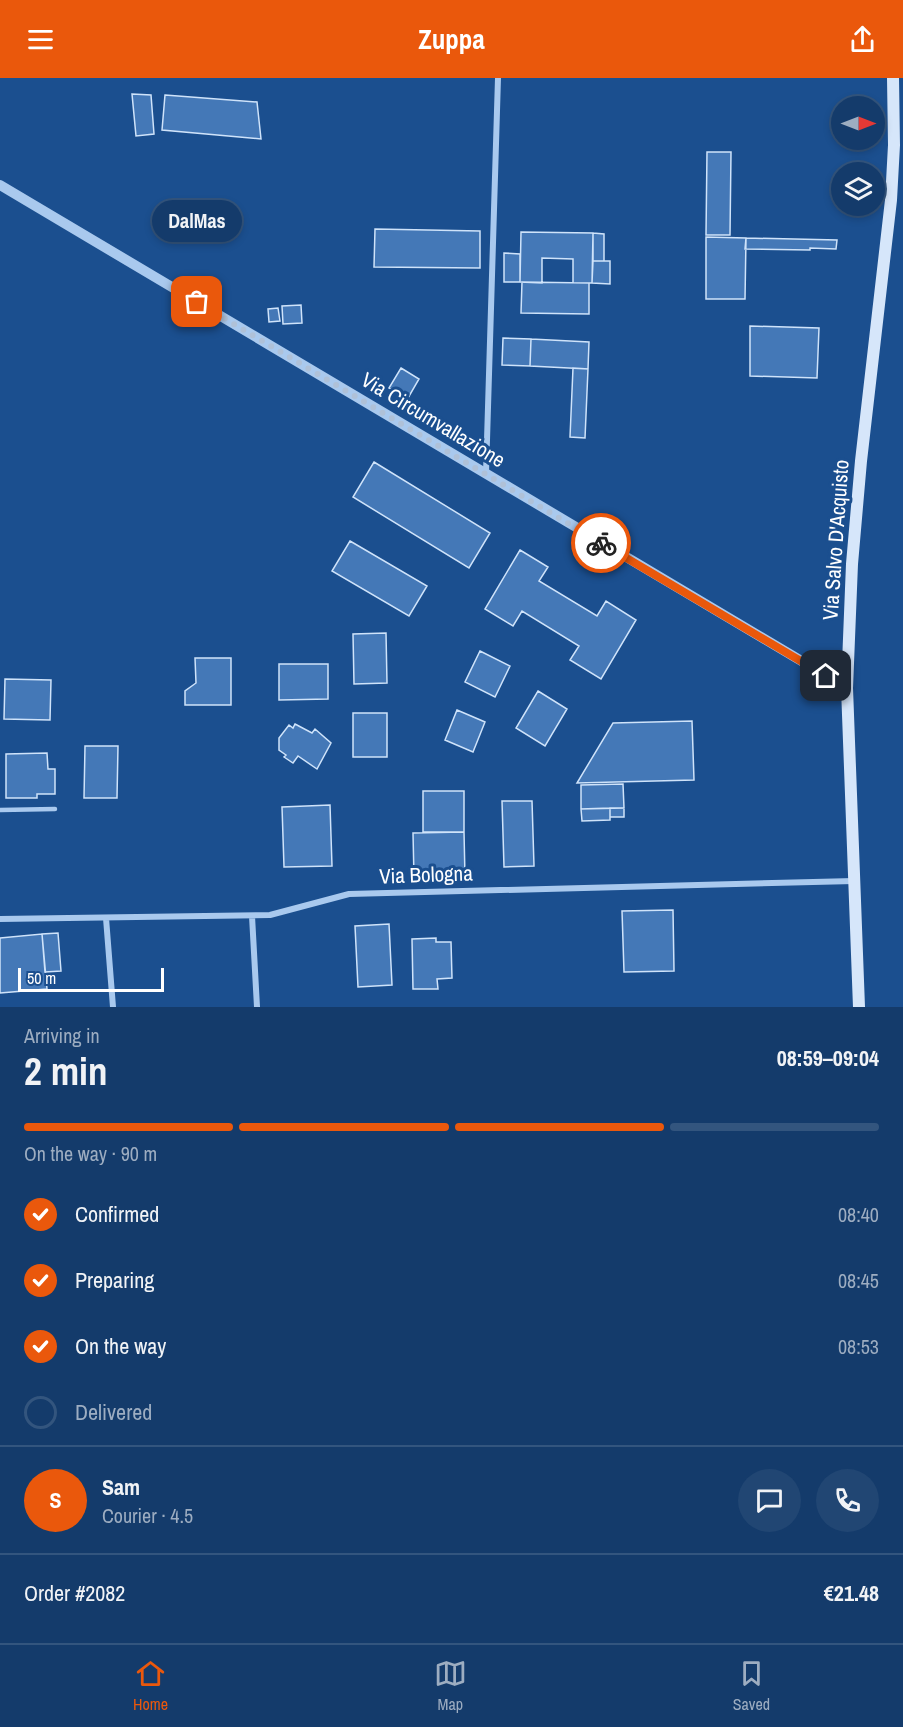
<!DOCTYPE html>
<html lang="en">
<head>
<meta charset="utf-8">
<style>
  :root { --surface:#143b6b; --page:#214673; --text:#f1f3f6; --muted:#9dadc1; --line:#33557e; --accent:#ea580c }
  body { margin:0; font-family:"Archivo Narrow",sans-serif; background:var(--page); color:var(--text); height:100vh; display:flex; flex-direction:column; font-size:22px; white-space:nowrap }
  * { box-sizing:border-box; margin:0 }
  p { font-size:20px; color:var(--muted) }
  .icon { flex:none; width:33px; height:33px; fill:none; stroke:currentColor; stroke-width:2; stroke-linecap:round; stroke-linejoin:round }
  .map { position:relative; height:929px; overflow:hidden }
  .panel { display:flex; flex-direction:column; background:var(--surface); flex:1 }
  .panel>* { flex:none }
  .needle { width:39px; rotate:90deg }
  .fabs { position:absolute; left:831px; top:18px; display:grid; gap:12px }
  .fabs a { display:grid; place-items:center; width:54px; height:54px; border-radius:50%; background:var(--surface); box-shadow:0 3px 9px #0003,0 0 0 2px var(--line); font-size:30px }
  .scale { position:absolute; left:18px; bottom:15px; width:146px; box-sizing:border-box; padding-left:6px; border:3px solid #fff; border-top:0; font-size:16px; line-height:21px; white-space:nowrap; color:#fff; -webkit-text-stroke:4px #1b4f8f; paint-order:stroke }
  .pin { position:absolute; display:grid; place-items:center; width:51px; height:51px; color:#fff; margin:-26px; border-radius:12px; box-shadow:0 3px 9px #0006 }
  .courier { position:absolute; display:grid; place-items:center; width:60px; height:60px; margin:-30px; border:4px solid #ea580c; border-radius:50%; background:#fff; color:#222; box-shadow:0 2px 8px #0007 }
  .bubble { position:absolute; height:42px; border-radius:21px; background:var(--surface); box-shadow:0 3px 9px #0003,0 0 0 2px var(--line); font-size:20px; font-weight:700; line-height:42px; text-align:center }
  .head em { font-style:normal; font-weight:700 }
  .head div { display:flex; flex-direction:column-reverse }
  .head { display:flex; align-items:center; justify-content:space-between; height:102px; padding:0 24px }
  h1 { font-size:39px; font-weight:700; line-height:45px }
  .bar { display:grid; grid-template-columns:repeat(4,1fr); gap:9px 6px; align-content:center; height:72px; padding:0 24px }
  .bar i { height:8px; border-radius:4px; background:var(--line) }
  .bar .on { background:var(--accent) }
  .bar p { grid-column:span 4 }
  .line { display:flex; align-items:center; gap:15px; padding:0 24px; border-top:2px solid var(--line) }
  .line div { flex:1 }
  .round { display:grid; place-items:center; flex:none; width:63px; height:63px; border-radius:32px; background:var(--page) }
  ol { padding:0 24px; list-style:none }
  li { display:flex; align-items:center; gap:18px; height:66px }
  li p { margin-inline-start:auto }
  li .icon { padding:6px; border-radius:50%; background:var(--accent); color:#fff; stroke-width:4 }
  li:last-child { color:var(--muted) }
  li i { width:33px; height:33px; border:3px solid var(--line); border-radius:50% }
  header { display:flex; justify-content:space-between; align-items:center; height:78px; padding:0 24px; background:var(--accent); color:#fff; font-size:27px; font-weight:700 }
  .tab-bar { display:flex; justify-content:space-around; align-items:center; height:84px; border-top:2px solid var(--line); background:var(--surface); font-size:16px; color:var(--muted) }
  .tab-bar a { display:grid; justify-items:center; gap:3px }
  .tab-bar .on { color:var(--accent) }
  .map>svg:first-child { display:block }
  .building { fill:#4478b7; stroke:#cfe3fa; stroke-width:1.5 }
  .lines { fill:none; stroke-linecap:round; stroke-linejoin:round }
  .service { stroke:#a9c9ee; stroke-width:4.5 }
  .minor { stroke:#a9c9ee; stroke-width:6 }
  .tertiary { stroke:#a9c9ee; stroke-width:10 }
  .secondary { stroke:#d6e6fa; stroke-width:12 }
  .done { stroke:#afc1d8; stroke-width:6; stroke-dasharray:0 10.8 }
  .route { stroke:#ea580c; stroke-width:8 }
  .labels { text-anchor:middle; stroke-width:6; stroke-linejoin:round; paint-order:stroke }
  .street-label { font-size:21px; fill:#fff; stroke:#1b4f8f }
</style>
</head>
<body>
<header><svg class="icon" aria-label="menu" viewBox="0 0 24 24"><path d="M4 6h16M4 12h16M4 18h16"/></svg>Zuppa<svg class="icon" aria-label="share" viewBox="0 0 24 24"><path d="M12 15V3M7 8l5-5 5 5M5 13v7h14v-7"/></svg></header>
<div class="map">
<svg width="903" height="929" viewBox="0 0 903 929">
  <rect width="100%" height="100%" fill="#1b4f8f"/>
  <path class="building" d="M132,16L151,17L154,56L136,58Z
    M165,17L257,24L261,61L162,52Z
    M707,74H731L730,157H706Z
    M375,151L480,153V190L374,189Z
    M521,154L593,155L592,205H573V181L542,180V205L520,204Z
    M593,155L604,156V183H593Z
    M706,159L746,160L745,221H706Z
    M746,160L837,162L836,171L810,170V172L745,171Z
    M504,175L520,176V204H504Z
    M593,183H610V206L592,205Z
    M522,204L589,205V236L521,235Z
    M301,227L302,245L283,246L282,228Z
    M278,230L280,243L269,244L268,231Z
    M750,248L819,250L817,300L750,298Z
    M503,260L531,261L530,288L502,287Z
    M531,261L589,264L588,291L530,288Z
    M401,290L419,301L408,320L389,310Z
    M573,290L588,291L585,360L570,359Z
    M374,384L490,455L469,490L353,419Z
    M350,463L427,508L409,538L332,493Z
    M520,472L548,489L539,503L597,538L606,523L636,542L601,601L570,582L579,568L522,533L513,548L485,531Z
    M386,555L387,605L354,606L353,556Z
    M480,573L510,588L495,619L465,604Z
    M195,580H231V627H185V613L196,605Z
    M279,586H328V621L279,622Z
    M5,601L51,602L50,642L4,641Z
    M538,613L567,631L545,668L516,650Z
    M457,632L485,644L473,674L445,662Z
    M353,635H387V679H353Z
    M692,643L694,702L577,705L613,645Z
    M295,646L312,655L315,651L331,665L317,691L298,678L293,685L284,679L286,677L279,672V660L289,647L293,650Z
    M85,668H118L117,720H84Z
    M47,675L48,691H55V716H37V720H6V676Z
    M623,706L624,730L581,731V707Z
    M423,713H464V754H423Z
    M502,723H532L534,788L504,789Z
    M330,727L332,788L284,789L282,729Z
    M610,730V742L582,743L581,731Z
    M610,730H624V739H610Z
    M464,754L465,799L414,800L413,755Z
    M673,832L674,893L624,894L622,833Z
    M389,846L392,907L358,909L355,848Z
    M58,855L61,893L45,894L42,856Z
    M42,856L47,911L0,915V860Z
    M436,860V864H451L452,900L437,901L438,911H413L412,861Z"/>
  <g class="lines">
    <path class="service" d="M0,732L55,731"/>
    <path class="minor" d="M486,395L498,0
      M252,838L257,929
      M106,840L113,929
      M0,841L270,837L349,816L854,803"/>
    <path class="tertiary" d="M0,107L847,610"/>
    <path class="secondary" d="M859,929L847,610L852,486L861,383L891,122L894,67L893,0"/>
  </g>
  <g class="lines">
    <path class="done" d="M197,224L601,465"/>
    <path class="route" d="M601,465L826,598"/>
  </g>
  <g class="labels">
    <g class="street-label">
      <text transform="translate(433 342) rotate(31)" y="7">Via Circumvallazione</text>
      <text transform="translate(836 462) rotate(-86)" y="7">Via Salvo D'Acquisto</text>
      <text transform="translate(426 797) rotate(-2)" y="7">Via Bologna</text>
    </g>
  </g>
</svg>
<div class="fabs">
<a><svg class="needle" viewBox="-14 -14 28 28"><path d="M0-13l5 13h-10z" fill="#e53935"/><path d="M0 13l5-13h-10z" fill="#9dadc1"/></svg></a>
<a><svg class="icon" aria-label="layers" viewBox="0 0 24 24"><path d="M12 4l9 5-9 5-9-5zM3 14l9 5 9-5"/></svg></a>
</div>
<div class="scale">50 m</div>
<div class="pin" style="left:197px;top:224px;background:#ea580c"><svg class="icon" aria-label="bag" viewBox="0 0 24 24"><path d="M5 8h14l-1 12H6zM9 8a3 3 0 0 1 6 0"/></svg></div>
<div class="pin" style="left:826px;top:598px;background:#1f2937"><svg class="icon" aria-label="home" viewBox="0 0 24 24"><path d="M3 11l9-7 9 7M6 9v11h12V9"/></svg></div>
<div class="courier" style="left:601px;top:465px"><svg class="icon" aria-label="bike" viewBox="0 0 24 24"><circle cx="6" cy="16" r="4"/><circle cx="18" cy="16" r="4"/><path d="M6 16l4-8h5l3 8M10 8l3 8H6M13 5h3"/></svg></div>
<div class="bubble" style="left:152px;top:122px;width:90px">DalMas</div>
</div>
<section class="panel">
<div class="head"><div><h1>2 min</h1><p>Arriving in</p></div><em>08:59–09:04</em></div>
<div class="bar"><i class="on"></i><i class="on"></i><i class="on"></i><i></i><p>On the way · 90 m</p></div>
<ol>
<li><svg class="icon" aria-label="check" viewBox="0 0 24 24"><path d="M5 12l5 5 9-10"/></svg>Confirmed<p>08:40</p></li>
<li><svg class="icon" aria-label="check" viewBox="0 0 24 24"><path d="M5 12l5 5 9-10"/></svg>Preparing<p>08:45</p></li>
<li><svg class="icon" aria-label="check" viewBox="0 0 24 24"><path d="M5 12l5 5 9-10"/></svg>On the way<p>08:53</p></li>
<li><i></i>Delivered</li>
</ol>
<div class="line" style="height:108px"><b class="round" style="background:var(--accent);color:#fff">S</b><div><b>Sam</b><p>Courier · 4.5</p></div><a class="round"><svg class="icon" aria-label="chat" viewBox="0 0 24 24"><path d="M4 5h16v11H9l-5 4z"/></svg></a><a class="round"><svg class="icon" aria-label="phone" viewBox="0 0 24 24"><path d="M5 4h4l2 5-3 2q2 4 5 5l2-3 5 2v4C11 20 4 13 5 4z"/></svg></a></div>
<div class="line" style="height:78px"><div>Order #2082</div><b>€21.48</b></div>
</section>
<nav class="tab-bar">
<a class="on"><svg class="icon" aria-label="home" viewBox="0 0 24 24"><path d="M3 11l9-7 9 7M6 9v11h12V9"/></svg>Home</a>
<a><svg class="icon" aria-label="map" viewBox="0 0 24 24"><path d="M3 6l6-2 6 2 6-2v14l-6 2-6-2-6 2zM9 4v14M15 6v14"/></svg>Map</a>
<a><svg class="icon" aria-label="saved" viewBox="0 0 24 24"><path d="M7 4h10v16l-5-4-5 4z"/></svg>Saved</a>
</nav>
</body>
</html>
